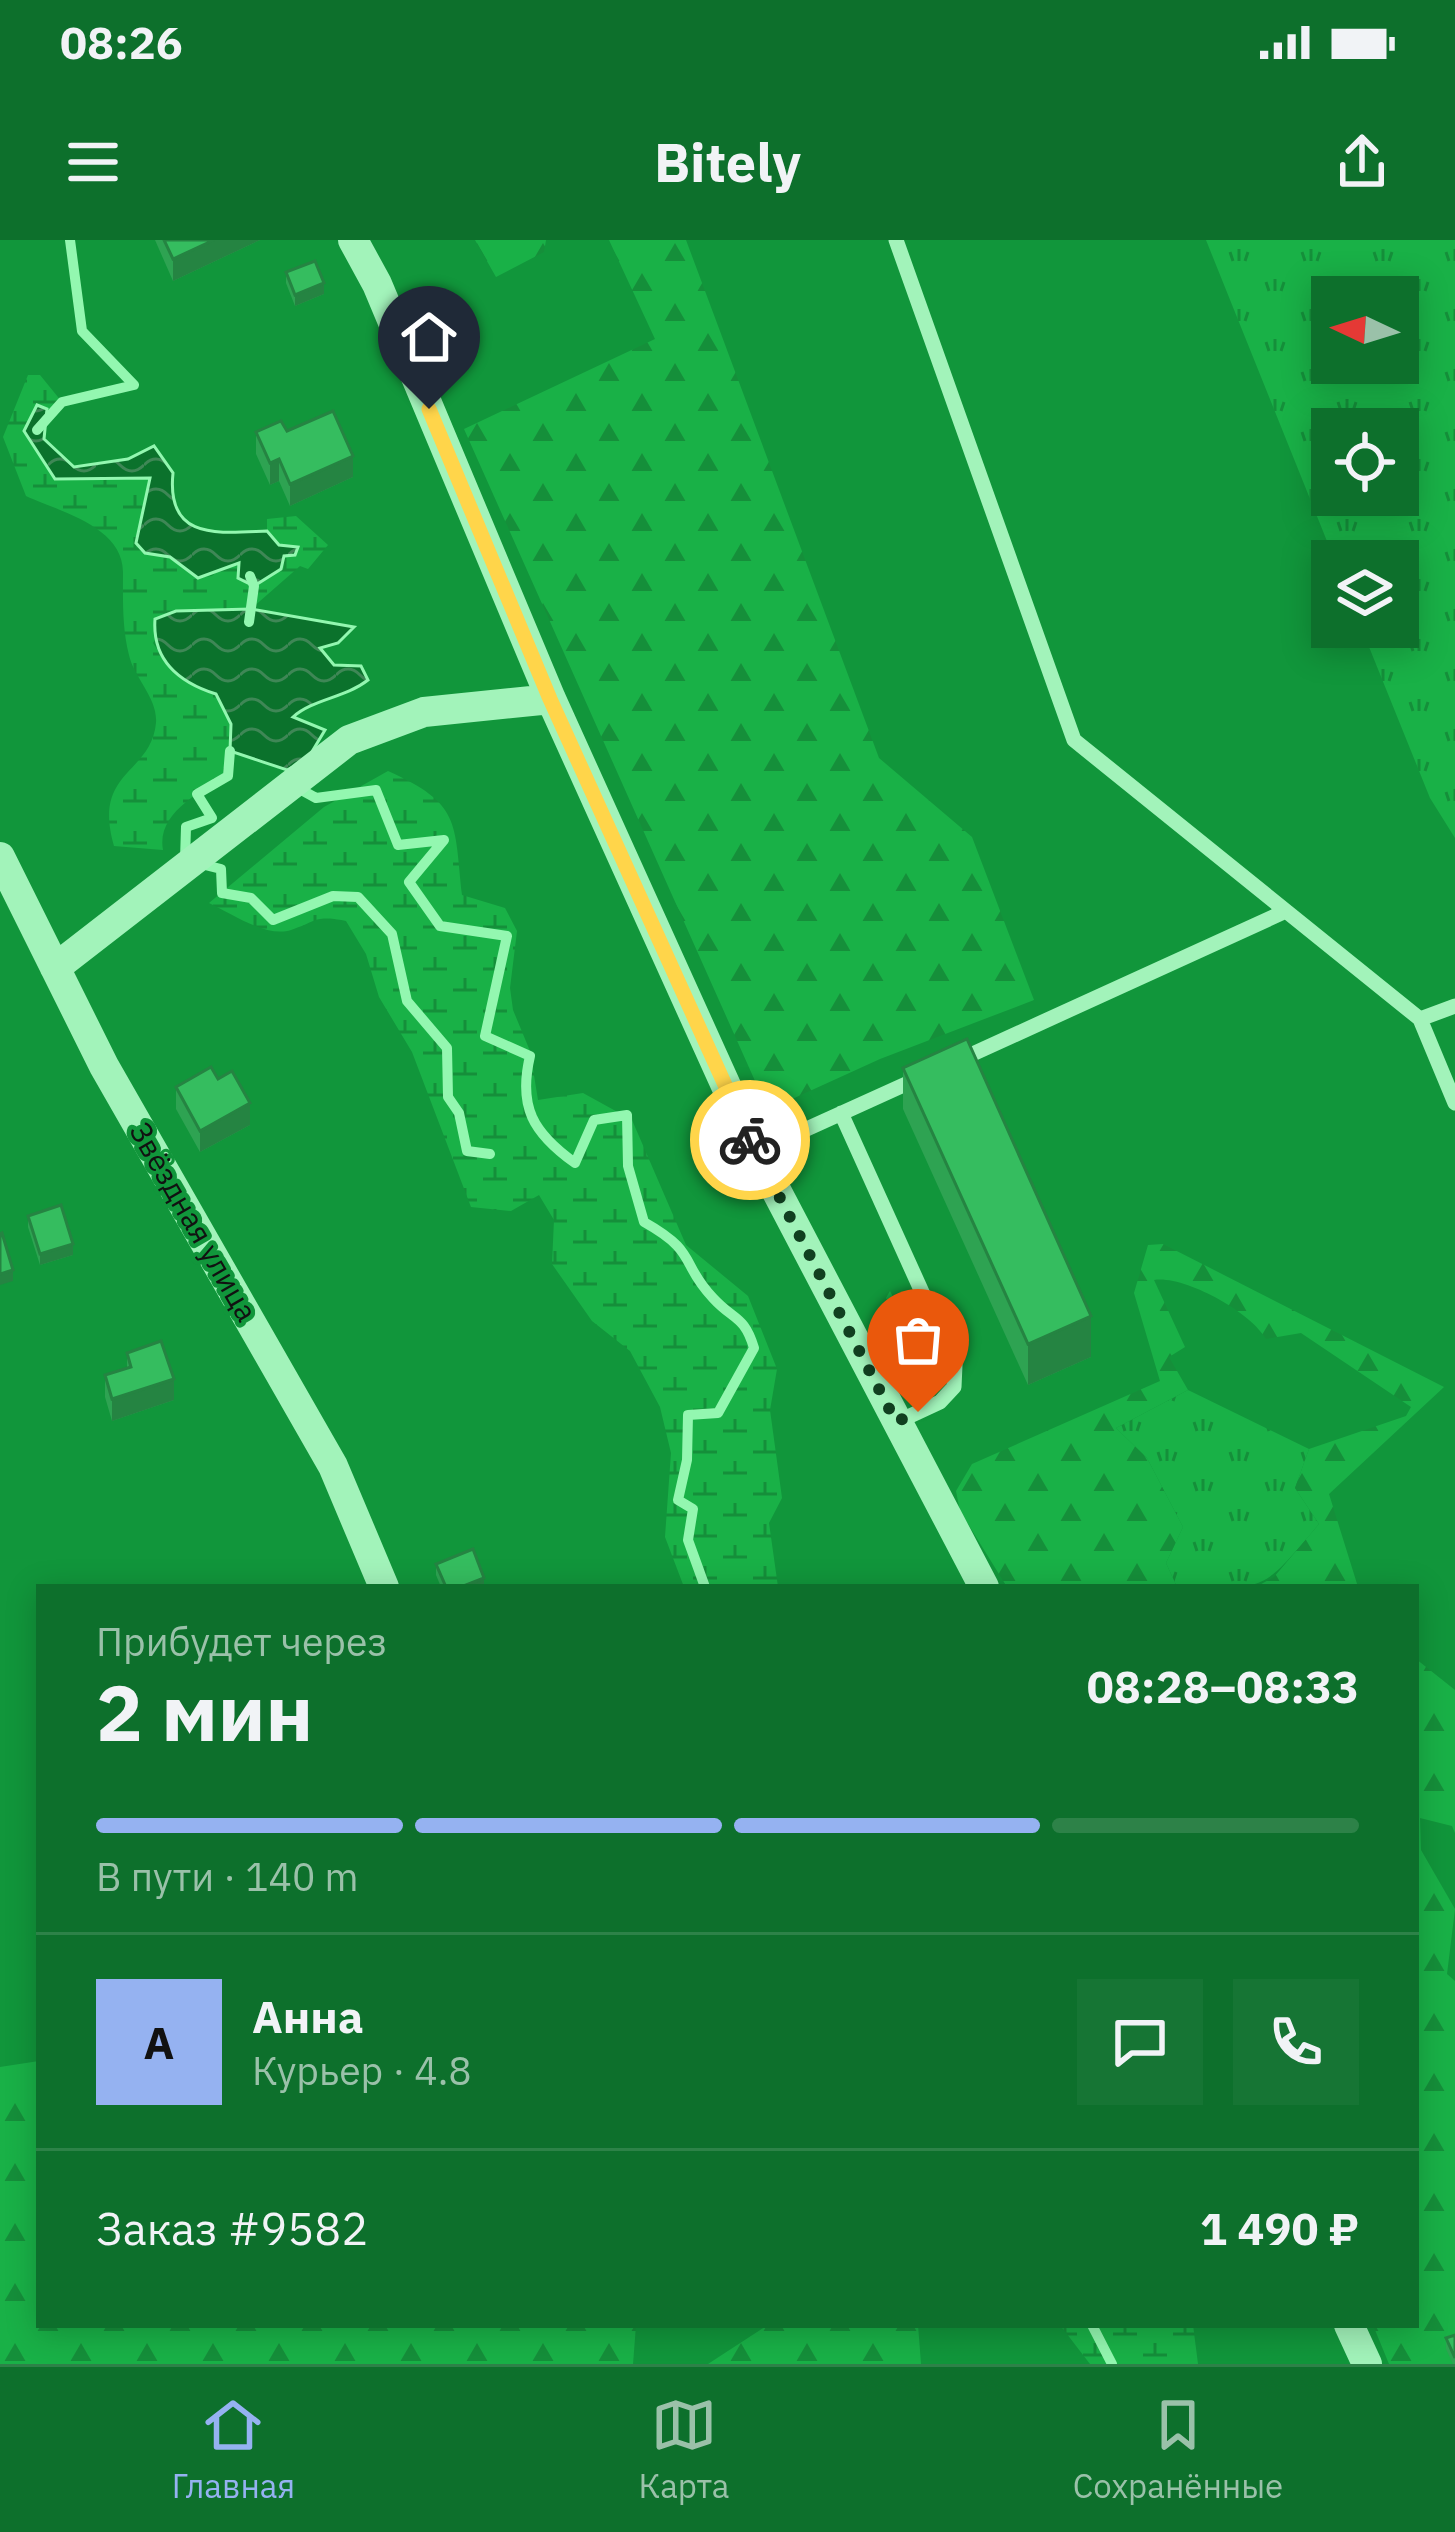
<!DOCTYPE html>
<html lang="ru">
<head>
<meta charset="utf-8">
<style>
  :root { --surface:#0d702c; --page:#167534; --text:#f1f3f6; --muted:#9ac1a9; --line:#2d8248; --accent:#95b2f1 }
  body { margin:0; font-family:"IBM Plex Sans",sans-serif; background:var(--page); color:var(--text); height:100vh; display:flex; flex-direction:column; font-size:45px; white-space:nowrap }
  * { box-sizing:border-box; margin:0 }
  p { font-size:39px; color:var(--muted) }
  .icon { flex:none; width:66px; height:66px; fill:none; stroke:currentColor; stroke-width:2; stroke-linecap:round; stroke-linejoin:round }
  .map { position:relative; flex:1; overflow:hidden }
  .side { position:absolute; left:36px; top:1344px; width:1383px; height:744px; display:flex; flex-direction:column; background:var(--surface); border-radius:0px; box-shadow:0 6px 30px #0003 }
  .side>* { flex:none }
  .needle { width:78px; rotate:274deg }
  .tools { position:absolute; left:1311px; top:36px; display:grid; gap:24px }
  .tools a { display:grid; place-items:center; width:108px; height:108px; border-radius:0px; background:var(--surface); box-shadow:0 6px 30px #0003; font-size:60px }
  .pin { position:absolute; display:grid; place-items:center; width:102px; height:102px; color:#fff; margin:-123px -51px; border-radius:50% 50% 50% 0; rotate:-45deg; box-shadow:0 0 12px #0007 }
  .pin .icon { rotate:45deg }
  .courier { position:absolute; display:grid; place-items:center; width:120px; height:120px; margin:-60px; border:9px solid #ffd54a; border-radius:50%; background:#fff; color:#222; box-shadow:0 3px 15px #0007 }
  .head em { font-style:normal; font-weight:800 }
  .head div { display:flex; flex-direction:column-reverse }
  .head { display:flex; align-items:center; justify-content:space-between; height:204px; padding:0 60px }
  h1 { font-size:78px; font-weight:800; line-height:90px }
  .bar { display:grid; grid-template-columns:repeat(4,1fr); gap:18px 12px; align-content:center; height:144px; padding:0 60px }
  .bar i { height:15px; border-radius:9px; background:var(--line) }
  .bar .current { background:var(--accent) }
  .bar p { grid-column:span 4 }
  .line { display:flex; align-items:center; gap:30px; padding:0 60px; border-top:3px solid var(--line) }
  .line div { flex:1 }
  .round { display:grid; place-items:center; flex:none; width:126px; height:126px; border-radius:0px; background:var(--page) }
  .status { display:flex; justify-content:space-between; align-items:center; height:84px; padding:0 60px; background:var(--surface); direction:ltr }
  .status svg { height:33px; fill:currentColor }
  header { display:flex; justify-content:space-between; align-items:center; height:156px; padding:0 60px; background:var(--surface); font-size:54px; font-weight:800 }
  .menu { display:flex; justify-content:space-around; align-items:center; height:168px; border-top:3px solid var(--line); background:var(--surface); font-size:33px; color:var(--muted) }
  .menu a { display:grid; justify-items:center; gap:6px }
  .menu .current { color:var(--accent) }
  .map>svg:first-child { display:block }
  .grass { fill:url(#grass-tufts); fill-rule:evenodd }
  .forest { fill:url(#forest-firs) }
  .wetland { fill:url(#wetland-marsh) }
  .water { fill:url(#water-waves); stroke:#93f7b0; stroke-width:3 }
  .lines { fill:none; stroke-linecap:round; stroke-linejoin:round }
  .stream { stroke:#93f7b0; stroke-width:10 }
  .service { stroke:#a2f3ba; stroke-width:15 }
  .minor { stroke:#a2f3ba; stroke-width:30 }
  .wall { fill:#2ea352 }
  .shaded-wall { fill:#258442 }
  .building { fill:#35bd5f; stroke:#258442; stroke-width:3 }
  .done { stroke:#114020; stroke-width:12; stroke-dasharray:0 21.6 }
  .route { stroke:#ffd54a; stroke-width:15 }
  .labels { text-anchor:middle; stroke-width:9; stroke-linejoin:round; paint-order:stroke }
  .street-label { font-size:30px; fill:#111; stroke:#11963b }
</style>
</head>
<body>
<div class="status"><b>08:26</b><svg viewBox="0 0 49 12"><path d="M0 12V9h3v3zM5 12V6h3v6zM10 12V3h3v9zM15 12V0h3v12zM26 1h20v11H26zM47 4h2v5h-2z"/></svg></div>
<header><svg class="icon" aria-label="menu" viewBox="0 0 24 24"><path d="M4 6h16M4 12h16M4 18h16"/></svg>Bitely<svg class="icon" aria-label="share" viewBox="0 0 24 24"><path d="M12 15V3M7 8l5-5 5 5M5 13v7h14v-7"/></svg></header>
<div class="map">
<svg width="1455" height="2124" viewBox="0 0 1455 2124">
  <defs>
    <pattern id="grass-tufts" width="24" height="20" patternUnits="userSpaceOnUse" patternTransform="scale(3)"><rect width="24" height="20" fill="#19b147"/><path d="M3 7l-1-3M5 7V3M7 7l1-3M15 17l-1-3M17 17v-4M19 17l1-3" fill="none" stroke="#158f3a"/></pattern>
    <pattern id="forest-firs" width="22" height="20" patternUnits="userSpaceOnUse" patternTransform="scale(3)"><rect width="22" height="20" fill="#19b147"/><path d="M5 1l3.5 6h-7zM16 11l3.5 6h-7z" fill="#158f3a"/></pattern>
    <pattern id="wetland-marsh" width="20" height="14" patternUnits="userSpaceOnUse" patternTransform="scale(3)"><rect width="20" height="14" fill="#19b147"/><path d="M1 5h8M5 5V1M11 12h8M15 12V8" fill="none" stroke="#158f3a"/></pattern>
    <pattern id="water-waves" width="16" height="10" patternUnits="userSpaceOnUse" patternTransform="scale(3)"><rect width="16" height="10" fill="#0b722c"/><path d="M0 5q4-4 8 0t8 0" fill="none" stroke="#3f8756"/></pattern>
  </defs>
  <rect width="100%" height="100%" fill="#11963b"/>
  <path class="grass" d="M1206,0H1455V598L1430,558L1361,387H1398V321H1335ZM1332,57H1398V123H1332ZM1332,189H1398V255H1332Z
    M890,1051L923,1117L919,1123L886,1058Z
    M1188,1150L1309,1209L1295,1248L1319,1284C1259,1355 1268,1347 1177,1347L1166,1323L1183,1287L1147,1218L1116,1188Z"/>
  <path class="forest" d="M475,0H546L544,12L496,37Z
    M609,0H686L879,518L972,597L1034,760L880,819L768,870L464,189L655,99Z
    M1163,1004L1444,1147L1329,1254L1358,1347H1256L1274,1337L1319,1284L1295,1248L1309,1209L1406,1176L1411,1167L1301,1093L1266,1099C1251,1072 1184,1035 1154,1040L1185,1107L1169,1117L1188,1150L1116,1188L1147,1218L1183,1287L1166,1323L1177,1347H1007L960,1271L956,1251L972,1224L1160,1141L1134,1053L1148,1005Z
    M1416,1419L1455,1450V1593L1452,1586L1420,1578L1421,1610L1455,1669L1447,1734L1455,1741V2124H1389L1373,2085H1416Z
    M39,1821V2085H636L633,2124H0V1827Z
    M768,2085H918L921,2124H708Z"/>
  <path class="wetland" d="M28,135H40L62,162L46,180V169L31,203L55,239L151,238L136,303L145,313L170,317L198,338L212,336L226,323L268,334L280,329L279,306L267,291V279L296,276L328,305L308,329L300,326L251,369L176,371L153,403C171,430 185,444 215,453L231,484L228,536C201,551 156,573 163,610L114,606C92,530 151,535 156,483C158,458 134,438 129,415C122,388 123,359 123,332C123,286 58,271 26,256L3,197Z
    M388,531C461,564 454,581 462,655L505,668L517,691L510,748L513,770L530,811L538,860L583,853L632,880L686,1005L748,1056L777,1129L770,1170L782,1258L769,1283L778,1347H684L665,1297L671,1213L660,1167L630,1111L592,1081L552,1024L554,980L539,955L511,971L471,967L412,812L379,757L366,714L346,681C314,675 318,681 291,690C266,698 231,673 209,663L324,567Z
    M1060,2085H1193L1198,2124H1090Z"/>
  <path class="water" d="M37,165L47,169L44,199L74,227L128,219L154,206L173,233C166,301 218,293 267,291L279,305L298,307L295,315L284,316L281,329L254,346L238,338L239,323L198,338L170,317L145,313L136,303L150,238L55,239L24,191Z
    M251,369L354,387L338,403L320,408L334,425L361,426L368,440C345,458 313,459 293,477L325,490L307,520L287,530L230,511L231,484L216,454C178,442 152,420 155,379L176,371Z"/>
  <g class="lines">
    <path class="stream" d="M37,190L62,162L134,145L82,91L70,0
      M249,382L254,346L250,336
      M230,511L228,536L197,554L212,578L186,587L185,620L221,629L222,653L251,658L273,680L333,656L358,657L392,694L407,761L447,808L448,857L459,873L467,911L490,914
      M296,547L316,558L376,550L398,605L444,600L409,642L440,686L507,696L485,796L530,816C518,867 533,893 575,923L594,880L627,875L628,926L644,982C699,1013 679,1022 713,1058C734,1081 744,1075 754,1108L718,1173L688,1175L687,1220L678,1260L693,1269L688,1300L705,1347
      M1092,2085L1112,2124"/>
    <path class="service" d="M896,0L1074,500L1420,779L1455,863
      M1420,779L1455,766
      M955,822L1286,671
      M841,873L955,1125L954,1147L940,1162L897,1182
      M756,912L917,839"/>
    <path class="minor" d="M353,0L377,44L551,459L756,912L984,1347
      M0,617L104,826L333,1226L384,1347
      M55,728L349,500L424,472L551,459
      M1349,2085L1367,2124"/>
  </g>
  <path class="wall" d="M155,0H260L173,41Z
    M286,32L324,54L295,66L286,43Z
    M256,192L353,237L290,266L279,241L270,245L256,214Z
    M903,828L1091,1117L1028,1145L903,869Z
    M218,839L250,885L200,912L176,869V847Z
    M28,976L73,1015L40,1025L28,987Z
    M127,1113L174,1160L112,1181L105,1157V1135L127,1128Z
    M436,1324L484,1347H441L436,1335Z
    M1455,2095V2124H1453L1446,2109V2098Z"/>
  <path class="shaded-wall" d="M214,0H260L173,41V19Z
    M324,43V54L295,66V55Z
    M353,216V237L290,266V244Z
    M279,219V241L270,245V223Z
    M250,863V885L200,912V891Z
    M73,1004V1015L40,1025V1014Z
    M13,1030V1041L0,1045V1034Z
    M1091,1076V1117L1028,1145V1104Z
    M174,1139V1160L112,1181V1159Z
    M484,1338V1347H461Z"/>
  <path class="building" d="M164,0H214L173,19Z
    M315,21L324,43L295,55L286,32Z
    M333,171L353,216L290,244L279,219L270,223L256,192L281,181L287,191Z
    M967,799L1091,1076L1028,1104L903,828Z
    M211,827L218,839L232,831L250,863L200,891L176,847Z
    M61,965L73,1004L40,1014L28,976Z
    M2,993L13,1030L0,1034V994Z
    M161,1101L174,1139L112,1159L105,1135L131,1127L127,1113Z
    M473,1309L484,1338L461,1347H446L436,1324Z
    M1455,2095V2118L1446,2098Z"/>
  <g class="lines">
    <path class="done" d="M750,900L896,1182L918,1172"/>
    <path class="route" d="M429,169L550,459L750,900"/>
  </g>
  <g class="labels">
    <g class="street-label">
      <text transform="translate(193 982) rotate(60)" y="10">Звёздная улица</text>
    </g>
  </g>
</svg>
<div class="tools">
<a><svg class="needle" viewBox="-14 -14 28 28"><path d="M0-13l5 13h-10z" fill="#e53935"/><path d="M0 13l5-13h-10z" fill="#9ac1a9"/></svg></a>
<a><svg class="icon" aria-label="locate" viewBox="0 0 24 24"><circle cx="12" cy="12" r="6"/><path d="M12 2v4M12 18v4M2 12h4M18 12h4"/></svg></a>
<a><svg class="icon" aria-label="layers" viewBox="0 0 24 24"><path d="M12 4l9 5-9 5-9-5zM3 14l9 5 9-5"/></svg></a>
</div>
<div class="pin" style="left:918px;top:1172px;background:#ea580c"><svg class="icon" aria-label="bag" viewBox="0 0 24 24"><path d="M5 8h14l-1 12H6zM9 8a3 3 0 0 1 6 0"/></svg></div>
<div class="pin" style="left:429px;top:169px;background:#1f2937"><svg class="icon" aria-label="home" viewBox="0 0 24 24"><path d="M3 11l9-7 9 7M6 9v11h12V9"/></svg></div>
<div class="courier" style="left:750px;top:900px"><svg class="icon" aria-label="bike" viewBox="0 0 24 24"><circle cx="6" cy="16" r="4"/><circle cx="18" cy="16" r="4"/><path d="M6 16l4-8h5l3 8M10 8l3 8H6M13 5h3"/></svg></div>
<section class="side">
<div class="head"><div><h1>2 мин</h1><p>Прибудет через</p></div><em>08:28–08:33</em></div>
<div class="bar"><i class="current"></i><i class="current"></i><i class="current"></i><i></i><p>В пути · 140 m</p></div>
<div class="line" style="height:216px"><b class="round" style="background:var(--accent);color:#111">А</b><div><b>Анна</b><p>Курьер · 4.8</p></div><a class="round"><svg class="icon" aria-label="chat" viewBox="0 0 24 24"><path d="M4 5h16v11H9l-5 4z"/></svg></a><a class="round"><svg class="icon" aria-label="phone" viewBox="0 0 24 24"><path d="M5 4h4l2 5-3 2q2 4 5 5l2-3 5 2v4C11 20 4 13 5 4z"/></svg></a></div>
<div class="line" style="height:156px"><div>Заказ #9582</div><b>1 490 ₽</b></div>
</section>
</div>
<nav class="menu">
<a class="current"><svg class="icon" aria-label="home" viewBox="0 0 24 24"><path d="M3 11l9-7 9 7M6 9v11h12V9"/></svg>Главная</a>
<a><svg class="icon" aria-label="map" viewBox="0 0 24 24"><path d="M3 6l6-2 6 2 6-2v14l-6 2-6-2-6 2zM9 4v14M15 6v14"/></svg>Карта</a>
<a><svg class="icon" aria-label="saved" viewBox="0 0 24 24"><path d="M7 4h10v16l-5-4-5 4z"/></svg>Сохранённые</a>
</nav>
</body>
</html>
